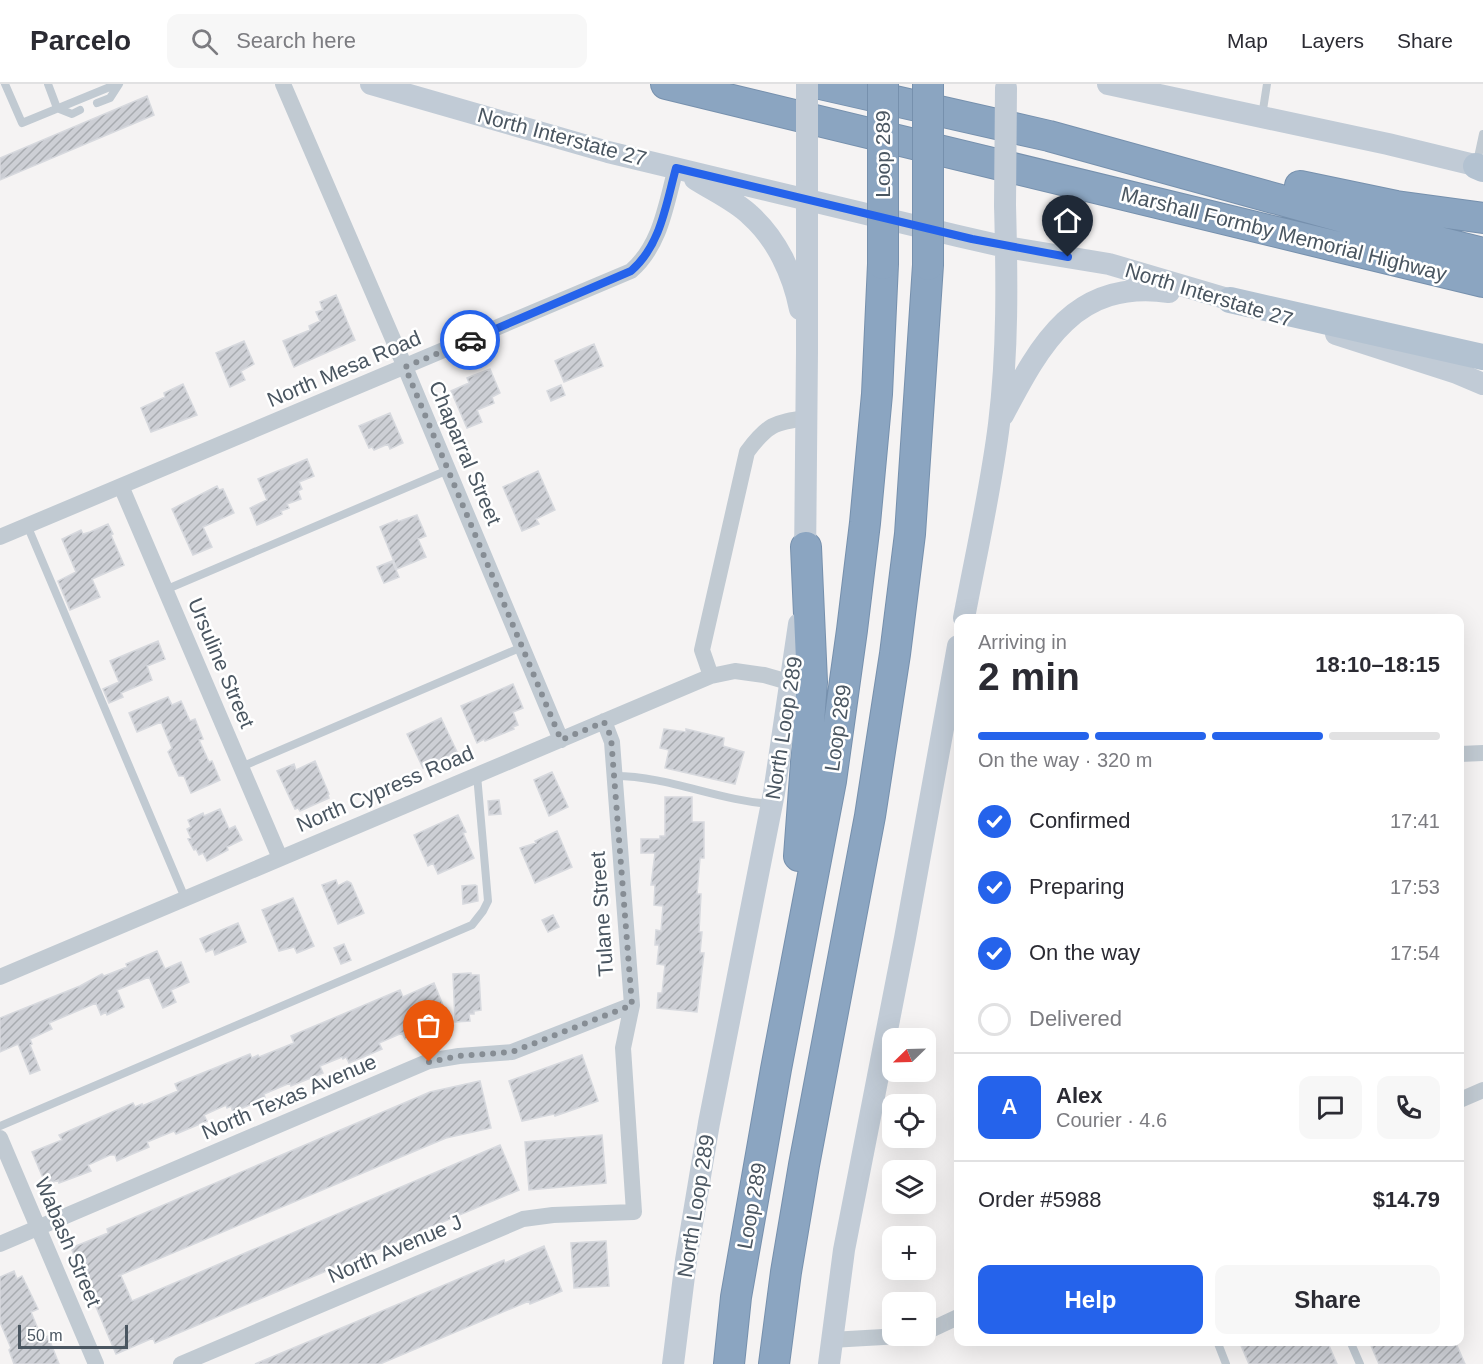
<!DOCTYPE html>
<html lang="en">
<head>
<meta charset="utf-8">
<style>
  :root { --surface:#fff; --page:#f7f7f7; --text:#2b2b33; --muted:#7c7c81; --line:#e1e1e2; --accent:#2563eb }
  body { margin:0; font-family:Arial,sans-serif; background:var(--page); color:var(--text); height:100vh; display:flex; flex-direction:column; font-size:22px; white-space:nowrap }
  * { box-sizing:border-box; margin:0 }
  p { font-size:20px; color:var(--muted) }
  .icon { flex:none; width:33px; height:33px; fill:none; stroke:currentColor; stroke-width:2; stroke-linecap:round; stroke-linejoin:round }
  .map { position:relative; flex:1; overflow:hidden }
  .details { position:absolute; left:954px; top:530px; width:510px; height:732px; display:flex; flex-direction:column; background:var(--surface); border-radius:12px; box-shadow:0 6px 24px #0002 }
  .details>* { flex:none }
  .needle { width:39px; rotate:247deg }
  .fabs { position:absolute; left:882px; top:944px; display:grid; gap:12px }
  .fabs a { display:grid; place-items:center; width:54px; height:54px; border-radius:12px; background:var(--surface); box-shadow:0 6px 24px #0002; font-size:30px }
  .scale { position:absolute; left:18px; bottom:15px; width:110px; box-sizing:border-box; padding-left:6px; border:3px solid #4a5661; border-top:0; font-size:16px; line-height:21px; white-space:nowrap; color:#4a5661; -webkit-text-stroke:4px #fff; paint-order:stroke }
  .pin { position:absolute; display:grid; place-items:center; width:51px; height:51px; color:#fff; margin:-62px -26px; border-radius:50% 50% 50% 0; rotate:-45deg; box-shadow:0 0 6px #0007 }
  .pin .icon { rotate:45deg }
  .courier { position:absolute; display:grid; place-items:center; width:60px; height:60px; margin:-30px; border:4px solid #2563eb; border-radius:50%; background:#fff; color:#222; box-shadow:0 2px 8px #0007 }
  .headline em { font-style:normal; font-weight:700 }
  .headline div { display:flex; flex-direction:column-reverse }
  .headline { display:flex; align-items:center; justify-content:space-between; height:102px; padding:0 24px }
  h1 { font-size:39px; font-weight:700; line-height:45px }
  .bar { display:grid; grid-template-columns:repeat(4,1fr); gap:9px 6px; align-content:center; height:72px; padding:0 24px }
  .bar i { height:8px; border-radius:4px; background:var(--line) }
  .bar .active { background:var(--accent) }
  .bar p { grid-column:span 4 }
  .line { display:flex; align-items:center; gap:15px; padding:0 24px; border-top:2px solid var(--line) }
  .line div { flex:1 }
  .round { display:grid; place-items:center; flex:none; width:63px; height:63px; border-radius:12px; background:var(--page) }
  ol { padding:0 24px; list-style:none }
  li { display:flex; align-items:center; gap:18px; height:66px }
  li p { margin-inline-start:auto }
  li .icon { padding:6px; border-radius:50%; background:var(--accent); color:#fff; stroke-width:4 }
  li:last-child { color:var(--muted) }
  li i { width:33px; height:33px; border:3px solid var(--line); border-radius:50% }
  .button { display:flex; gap:12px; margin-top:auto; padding:12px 24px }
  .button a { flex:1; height:69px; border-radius:12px; background:var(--accent); color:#fff; font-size:24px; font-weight:700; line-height:69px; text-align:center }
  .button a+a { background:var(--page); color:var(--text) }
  header { display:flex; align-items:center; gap:36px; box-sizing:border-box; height:84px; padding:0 30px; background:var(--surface); border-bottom:2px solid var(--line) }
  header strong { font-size:28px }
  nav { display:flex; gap:33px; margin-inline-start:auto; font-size:21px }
  .search { width:420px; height:54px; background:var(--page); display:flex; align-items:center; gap:15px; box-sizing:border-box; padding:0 21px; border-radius:12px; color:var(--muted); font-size:22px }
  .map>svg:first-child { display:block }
  .building { fill:url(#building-hatch); stroke:#d7d9de; stroke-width:1.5 }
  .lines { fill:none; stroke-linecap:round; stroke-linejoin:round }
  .motorway-casing { stroke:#7690ad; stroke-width:32 }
  .service { stroke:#c1cad2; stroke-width:8 }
  .minor { stroke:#c1cad2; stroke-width:16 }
  .secondary { stroke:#c1cbd6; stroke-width:22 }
  .primary { stroke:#b3c2d1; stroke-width:26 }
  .motorway { stroke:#8ba5c1; stroke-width:30 }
  .motorway-bridge-casing { stroke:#7690ad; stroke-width:32; stroke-linecap:butt }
  .secondary-bridge { stroke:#c1cbd6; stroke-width:22 }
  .motorway-bridge { stroke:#8ba5c1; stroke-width:30 }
  .done { stroke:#868d94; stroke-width:6; stroke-dasharray:0 10.8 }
  .route { stroke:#2563eb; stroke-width:8 }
  .labels { text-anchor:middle; stroke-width:5; stroke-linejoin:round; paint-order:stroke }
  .street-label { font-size:21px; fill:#4a5661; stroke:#fff }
</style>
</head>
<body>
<header>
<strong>Parcelo</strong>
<div class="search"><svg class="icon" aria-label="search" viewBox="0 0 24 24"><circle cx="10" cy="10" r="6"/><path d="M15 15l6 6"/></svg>Search here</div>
<nav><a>Map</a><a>Layers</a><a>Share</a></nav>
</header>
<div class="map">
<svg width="1483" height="1280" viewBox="0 0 1483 1280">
  <defs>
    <pattern id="building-hatch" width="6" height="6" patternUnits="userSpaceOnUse" patternTransform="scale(1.5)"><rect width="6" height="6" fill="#cdcfd5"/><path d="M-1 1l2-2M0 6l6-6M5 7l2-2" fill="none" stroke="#a8abb0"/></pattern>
  </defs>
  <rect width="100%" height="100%" fill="#f5f3f3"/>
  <path class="building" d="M147,12L154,31L0,96V74Z
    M336,211L355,256L294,283L283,257L310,246L309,242L320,237L316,228L323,226L320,218Z
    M244,257L254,280L241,287L245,296L230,303L216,269Z
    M594,260L603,282L564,298L555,277Z
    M490,285L500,309L492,313L494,319L477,326L482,338L467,344L451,307L469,299L467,294Z
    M183,300L197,331L151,348L141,324L165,313L164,309Z
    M561,301L565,311L551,317L547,307Z
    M390,329L403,359L390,365L388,360L374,366L372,363L369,364L359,342Z
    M307,375L314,392L299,398L302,405L298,407L301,415L287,420L289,424L281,427L282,430L257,441L250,424L267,416L258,395Z
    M538,387L555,426L536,435L539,440L522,447L503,403Z
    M217,402L219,406L223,405L234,429L203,443L212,463L193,471L172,425Z
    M417,431L426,452L418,455L426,473L397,485L380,443L397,436V438Z
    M108,440L113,450L111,451L124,481L92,495L100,513L70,526L58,497L76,488L62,455L81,446L83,450L90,448Z
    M392,477L399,493L384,499L377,483Z
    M158,557L165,575L147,582L152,596L121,609L123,613L109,619L103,605L119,598L110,577Z
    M513,600L523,624L513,628L518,641L513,643L514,645L485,657L484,655L477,659L461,622Z
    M168,613L172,621L181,617L190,637L195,635L203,655L199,656L209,678L212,677L220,696L191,709L184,692H179L168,668L172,664L161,638L137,648L129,629Z
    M441,634L457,668L423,684L407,650Z
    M664,645L686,648V645L724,654L723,662L744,668L735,700L665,684L669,666L660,664Z
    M315,677L329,710L328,711L329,714L300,727L298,724L295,725L277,687L294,680L296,686Z
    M552,688L568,723L549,732L534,696Z
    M665,713H692V738H704V774H700L697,810H701L699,848H702L700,869H704L697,928L657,924L658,909H662L665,881L657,880L659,861H655L656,846L661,847L663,822L654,821L655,801H651L655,769H641V755H660V752H665Z
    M499,716L501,730L489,731L488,717Z
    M220,725L229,745L235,742L242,756L227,763L228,766L207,777L203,769L199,771L196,765L194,766L188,755L191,754L187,745L191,743L188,736L203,729L204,732Z
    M458,731L466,748L463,749L474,774L438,790L433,779L428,782L414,751Z
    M557,747L572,783L535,799L520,764L536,759L535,757Z
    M336,796L338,802L347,797L351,799L364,829L338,840L322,801Z
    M475,801L477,802L478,817L463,820L462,802Z
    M293,814L314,862L297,869L294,863L279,867L262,826Z
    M553,831L559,843L548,848L542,836Z
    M238,839L246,858L215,871L213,865L206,868L200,855Z
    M344,860L351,876L341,880L334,864Z
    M157,867L165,885L181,878L189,898L171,906L176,918L163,924L149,893L117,906L124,923L107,931L106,928L101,931L96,919L49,939L52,945L30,955L32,960L30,961L40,986L30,990L18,960L0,968V934L80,902L102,890L104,892L127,883L126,880Z
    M471,889V891H479L481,926L474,927V930H469L470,937L455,938L453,890Z
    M434,899L449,936L405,955L402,949L379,959L382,965L349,979L346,973L343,975L342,973L320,982L323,989L291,1002L290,999L264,1010L265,1014L247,1022L233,1028L231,1022L227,1024L226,1021L204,1031L207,1037L176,1050L174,1047L147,1058L149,1063L130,1071L117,1077L115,1071H110L88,1081L91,1087L59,1099L58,1096L46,1101L32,1068L62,1056L59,1051L133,1019L135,1023L142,1020V1022L178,1007L175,1000L250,970L252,974L258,971L259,973L294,959L291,952L400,906L403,913Z
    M582,971L598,1017L555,1032L554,1030L522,1037L509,997Z
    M480,997L491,1044L446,1054L118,1192H121L132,1217L500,1061L519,1106L155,1259L153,1254L116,1270L71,1164L108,1149L107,1145L430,1008Z
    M602,1051L606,1099L529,1106L525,1058Z
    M606,1157L609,1202L574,1204L571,1159Z
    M544,1162L562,1207L530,1220L529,1217L380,1280H255L504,1176L505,1179Z
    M14,1187L17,1195L22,1192L38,1225L31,1228L42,1255L48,1252L59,1280H14L9,1266L11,1264L0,1238V1193Z
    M1239,1257H1327L1337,1280H1249Z
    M1369,1257H1455L1465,1280H1379Z"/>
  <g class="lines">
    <defs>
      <path id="motorway" d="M666,0L1483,198
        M820,0L1049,52L1375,142L1483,169
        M1300,102L1396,122L1483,134
        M799,772L812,598L806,463
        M729,1280L736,1213L776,985L831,697L852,546L865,439L877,310L883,180
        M774,1280L786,1188L804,1081L870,732L895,570L910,450L928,181"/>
    </defs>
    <use href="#motorway" class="motorway-casing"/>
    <path class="service" d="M5,0L22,39L117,0
      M48,0L57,24L72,30L80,26
      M97,19L110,14L119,0
      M1262,32L1267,0
      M1477,78L1483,50
      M27,441L185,814
      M165,506L448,386
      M241,683L522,563
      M615,692C668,692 719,717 772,720
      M0,1042L472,841L483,827L488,817L477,691
      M1217,1257L1226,1280
      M1350,1257L1360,1280"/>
    <path class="minor" d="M283,0L405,283L561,656
      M121,402L280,774
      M0,453L631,187C661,161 666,120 676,84
      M711,592L702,566L747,368C767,341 774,338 807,334
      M1460,670L1483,669
      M0,893L711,592L735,587L764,591L792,599
      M1460,1016L1483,1006
      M0,1054L96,1280
      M0,1160L429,977L459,972L512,968L632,921
      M926,1248L958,1233
      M831,1256L918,1251
      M181,1280L523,1135L553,1131L634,1128L623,964L632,921L612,658L604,637"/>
    <path class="secondary" d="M371,0L608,68L958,152L1006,163L1109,180L1248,221
      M1108,0L1388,60L1483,83
      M695,95C712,106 736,117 750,131C777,155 793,190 800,225
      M1336,250L1457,289L1483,300
      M1003,331C1041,259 1075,195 1169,208
      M805,478L807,268V86
      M964,534C976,470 991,405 999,340C1008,267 1007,194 1005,121
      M673,1280L686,1176L709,1039L774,709L799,540
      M829,1280L844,1166L905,854L958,562"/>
    <path class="primary" d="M1476,82L1483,85
      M1230,216L1483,273"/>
    <use href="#motorway" class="motorway"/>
    <defs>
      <path id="motorway-bridge" d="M883,180V0
        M928,181V0"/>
    </defs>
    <use href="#motorway-bridge" class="motorway-bridge-casing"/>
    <path class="secondary-bridge" d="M807,86V0
      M1005,121L1006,4"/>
    <use href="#motorway-bridge" class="motorway-bridge"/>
  </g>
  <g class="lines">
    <path class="done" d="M429,978L459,972L512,968L632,921L611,653L604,638L561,656L405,283L470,256"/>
    <path class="route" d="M470,256L631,187C661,161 666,120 676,84L972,155L1068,173"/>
  </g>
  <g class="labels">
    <g class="street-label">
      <text transform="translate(562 53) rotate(15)" y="7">North Interstate 27</text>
      <text transform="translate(883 70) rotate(-90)" y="7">Loop 289</text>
      <text transform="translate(1284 150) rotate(14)" y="7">Marshall Formby Memorial Highway</text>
      <text transform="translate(1209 211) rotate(17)" y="7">North Interstate 27</text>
      <text transform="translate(344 285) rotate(-23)" y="7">North Mesa Road</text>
      <text transform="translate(465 369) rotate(67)" y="7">Chaparral Street</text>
      <text transform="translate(221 579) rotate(67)" y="7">Ursuline Street</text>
      <text transform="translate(784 644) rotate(-81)" y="7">North Loop 289</text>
      <text transform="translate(838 644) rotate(-82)" y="7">Loop 289</text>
      <text transform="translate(385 705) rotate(-23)" y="7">North Cypress Road</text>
      <text transform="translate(602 830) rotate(-94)" y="7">Tulane Street</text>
      <text transform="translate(289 1013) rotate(-23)" y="7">North Texas Avenue</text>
      <text transform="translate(696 1122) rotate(-81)" y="7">North Loop 289</text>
      <text transform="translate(752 1122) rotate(-80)" y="7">Loop 289</text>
      <text transform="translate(68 1158) rotate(67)" y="7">Wabash Street</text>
      <text transform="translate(395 1165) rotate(-23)" y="7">North Avenue J</text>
    </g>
  </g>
</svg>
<div class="fabs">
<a><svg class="needle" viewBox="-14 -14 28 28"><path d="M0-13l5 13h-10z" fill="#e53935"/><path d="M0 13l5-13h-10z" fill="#7c7c81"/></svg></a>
<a><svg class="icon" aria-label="locate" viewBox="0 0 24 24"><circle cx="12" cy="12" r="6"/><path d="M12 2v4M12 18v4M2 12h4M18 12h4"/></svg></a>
<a><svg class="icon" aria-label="layers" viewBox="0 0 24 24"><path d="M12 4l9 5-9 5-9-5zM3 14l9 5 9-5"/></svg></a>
<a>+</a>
<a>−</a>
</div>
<div class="scale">50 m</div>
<div class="pin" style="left:429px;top:978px;background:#ea580c"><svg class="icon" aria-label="bag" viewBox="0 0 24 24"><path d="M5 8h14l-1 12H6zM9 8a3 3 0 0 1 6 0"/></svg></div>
<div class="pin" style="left:1068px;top:173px;background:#1f2937"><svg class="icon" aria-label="home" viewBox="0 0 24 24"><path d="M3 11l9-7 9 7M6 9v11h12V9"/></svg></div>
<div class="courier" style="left:470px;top:256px"><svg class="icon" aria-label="car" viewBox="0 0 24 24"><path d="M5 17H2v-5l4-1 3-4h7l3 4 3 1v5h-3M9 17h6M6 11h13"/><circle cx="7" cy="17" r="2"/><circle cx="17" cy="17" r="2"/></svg></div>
<section class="details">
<div class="headline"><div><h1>2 min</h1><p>Arriving in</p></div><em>18:10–18:15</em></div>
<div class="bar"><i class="active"></i><i class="active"></i><i class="active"></i><i></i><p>On the way · 320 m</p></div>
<ol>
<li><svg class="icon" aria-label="check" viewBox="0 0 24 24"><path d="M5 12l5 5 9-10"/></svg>Confirmed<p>17:41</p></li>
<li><svg class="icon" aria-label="check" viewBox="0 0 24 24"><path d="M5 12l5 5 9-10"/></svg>Preparing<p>17:53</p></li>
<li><svg class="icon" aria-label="check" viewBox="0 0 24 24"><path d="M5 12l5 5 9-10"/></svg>On the way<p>17:54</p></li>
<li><i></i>Delivered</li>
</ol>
<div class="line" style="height:108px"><b class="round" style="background:var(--accent);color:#fff">A</b><div><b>Alex</b><p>Courier · 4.6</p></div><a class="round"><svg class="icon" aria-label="chat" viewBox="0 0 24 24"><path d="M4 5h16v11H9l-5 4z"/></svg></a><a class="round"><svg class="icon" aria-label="phone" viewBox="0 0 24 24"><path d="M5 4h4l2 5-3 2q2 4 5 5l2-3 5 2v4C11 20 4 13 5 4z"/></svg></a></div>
<div class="line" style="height:78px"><div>Order #5988</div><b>$14.79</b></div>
<div class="button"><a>Help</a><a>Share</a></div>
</section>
</div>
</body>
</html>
